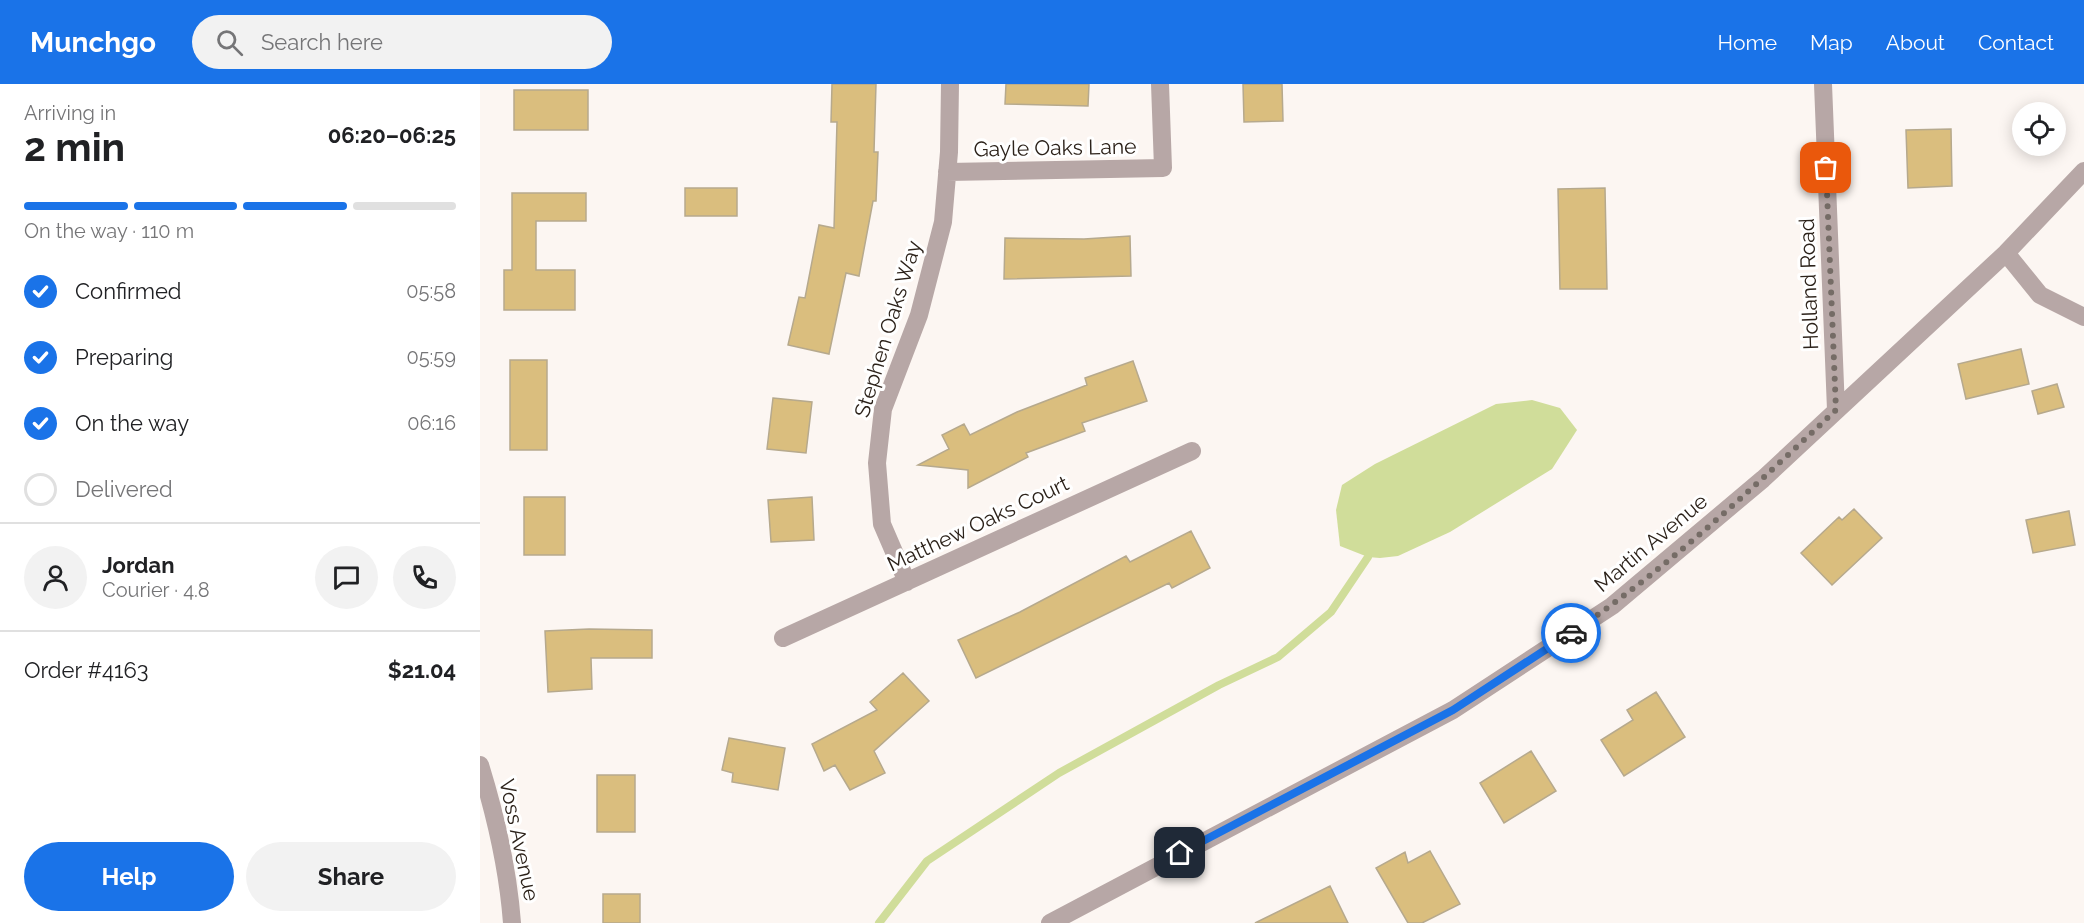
<!DOCTYPE html>
<html lang="en">
<head>
<meta charset="utf-8">
<style>
  :root { --surface:#fff; --page:#f2f2f2; --text:#202124; --muted:#757577; --line:#e0e0e0; --accent:#1a73e8 }
  body { margin:0; font-family:Raleway,sans-serif; background:var(--page); color:var(--text); height:100vh; display:flex; flex-direction:column; font-size:22px; white-space:nowrap }
  * { box-sizing:border-box; margin:0 }
  p { font-size:20px; color:var(--muted) }
  .icon { flex:none; width:33px; height:33px; fill:none; stroke:currentColor; stroke-width:2; stroke-linecap:round; stroke-linejoin:round }
  .map { position:relative; flex:1; overflow:hidden }
  .sheet { display:flex; flex-direction:column; background:var(--surface); width:480px }
  .sheet>* { flex:none }
  .buttons { position:absolute; left:1532px; top:18px; display:grid; gap:12px }
  .buttons a { display:grid; place-items:center; width:54px; height:54px; border-radius:50%; background:var(--surface); box-shadow:0 3px 15px #0003; font-size:30px }
  .pin { position:absolute; display:grid; place-items:center; width:51px; height:51px; color:#fff; margin:-26px; border-radius:12px; box-shadow:0 3px 9px #0006 }
  .courier { position:absolute; display:grid; place-items:center; width:60px; height:60px; margin:-30px; border:4px solid #1a73e8; border-radius:50%; background:#fff; color:#222; box-shadow:0 2px 8px #0007 }
  .overview em { font-style:normal; font-weight:700 }
  .overview div { display:flex; flex-direction:column-reverse }
  .overview { display:flex; align-items:center; justify-content:space-between; height:102px; padding:0 24px }
  h1 { font-size:39px; font-weight:700; line-height:45px }
  .bar { display:grid; grid-template-columns:repeat(4,1fr); gap:9px 6px; align-content:center; height:72px; padding:0 24px }
  .bar i { height:8px; border-radius:4px; background:var(--line) }
  .bar .current { background:var(--accent) }
  .bar p { grid-column:span 4 }
  .line { display:flex; align-items:center; gap:15px; padding:0 24px; border-top:2px solid var(--line) }
  .line div { flex:1 }
  .round { display:grid; place-items:center; flex:none; width:63px; height:63px; border-radius:32px; background:var(--page) }
  ol { padding:0 24px; list-style:none }
  li { display:flex; align-items:center; gap:18px; height:66px }
  li p { margin-inline-start:auto }
  li .icon { padding:6px; border-radius:50%; background:var(--accent); color:#fff; stroke-width:4 }
  li:last-child { color:var(--muted) }
  li i { width:33px; height:33px; border:3px solid var(--line); border-radius:50% }
  .primary-button { display:flex; gap:12px; margin-top:auto; padding:12px 24px }
  .primary-button a { flex:1; height:69px; border-radius:36px; background:var(--accent); color:#fff; font-size:24px; font-weight:700; line-height:69px; text-align:center }
  .primary-button a+a { background:var(--page); color:var(--text) }
  header { display:flex; align-items:center; gap:36px; box-sizing:border-box; height:84px; padding:0 30px; background:var(--accent); color:#fff }
  header strong { font-size:28px }
  nav { display:flex; gap:33px; margin-inline-start:auto; font-size:21px }
  .search { width:420px; height:54px; background:var(--page); display:flex; align-items:center; gap:15px; box-sizing:border-box; padding:0 21px; border-radius:33px; color:var(--muted); font-size:22px }
  main { display:flex; flex:1; min-height:0 }
  .map>svg:first-child { display:block }
  .water { fill:#d0dd9a }
  .lines { fill:none; stroke-linecap:round; stroke-linejoin:round }
  .stream { stroke:#d0dd9a; stroke-width:8 }
  .building { fill:#dabe7e; stroke:#b6a98d; stroke-width:1.5 }
  .street { stroke:#b7a7a6; stroke-width:18 }
  .done { stroke:#756c66; stroke-width:6; stroke-dasharray:0 10.8 }
  .route { stroke:#1a73e8; stroke-width:8 }
  .labels { text-anchor:middle; stroke-width:6; stroke-linejoin:round; paint-order:stroke }
  .street-label { font-size:21px; fill:#2c221a; stroke:#fff }
</style>
</head>
<body>
<header>
<strong>Munchgo</strong>
<div class="search"><svg class="icon" aria-label="search" viewBox="0 0 24 24"><circle cx="10" cy="10" r="6"/><path d="M15 15l6 6"/></svg>Search here</div>
<nav><a>Home</a><a>Map</a><a>About</a><a>Contact</a></nav>
</header>
<main>
<section class="sheet">
<div class="overview"><div><h1>2 min</h1><p>Arriving in</p></div><em>06:20–06:25</em></div>
<div class="bar"><i class="current"></i><i class="current"></i><i class="current"></i><i></i><p>On the way · 110 m</p></div>
<ol>
<li><svg class="icon" aria-label="check" viewBox="0 0 24 24"><path d="M5 12l5 5 9-10"/></svg>Confirmed<p>05:58</p></li>
<li><svg class="icon" aria-label="check" viewBox="0 0 24 24"><path d="M5 12l5 5 9-10"/></svg>Preparing<p>05:59</p></li>
<li><svg class="icon" aria-label="check" viewBox="0 0 24 24"><path d="M5 12l5 5 9-10"/></svg>On the way<p>06:16</p></li>
<li><i></i>Delivered</li>
</ol>
<div class="line" style="height:108px"><a class="round"><svg class="icon" aria-label="person" viewBox="0 0 24 24"><circle cx="12" cy="8" r="4"/><path d="M4 21q1-7 8-7t8 7"/></svg></a><div><b>Jordan</b><p>Courier · 4.8</p></div><a class="round"><svg class="icon" aria-label="chat" viewBox="0 0 24 24"><path d="M4 5h16v11H9l-5 4z"/></svg></a><a class="round"><svg class="icon" aria-label="phone" viewBox="0 0 24 24"><path d="M5 4h4l2 5-3 2q2 4 5 5l2-3 5 2v4C11 20 4 13 5 4z"/></svg></a></div>
<div class="line" style="height:78px"><div>Order #4163</div><b>$21.04</b></div>
<div class="primary-button"><a>Help</a><a>Share</a></div>
</section>
<div class="map">
<svg width="1604" height="839" viewBox="0 0 1604 839">
  <rect width="100%" height="100%" fill="#fcf6f2"/>
  <path class="water" d="M1052,316L1080,324L1097,346L1072,385L970,448L918,472L900,474L888,473L860,462L856,426L862,401L895,380L1016,320Z"/>
  <g class="lines">
    <path class="stream" d="M399,839L447,777L579,689L739,601L798,573L851,528L888,473"/>
  </g>
  <path class="building" d="M352,0H396L394,68H398L396,117H393L379,192L366,189L349,270L308,261L319,213L325,214L339,141L354,144L357,38H351Z
    M526,0H609L608,22L525,20Z
    M763,0H802L803,37L764,38Z
    M34,6H108V46H34Z
    M1471,45L1472,102L1428,104L1426,46Z
    M205,104H257V132H205Z
    M1125,104L1127,205H1080L1078,105Z
    M32,109H106V137H56V186H95V226H24V186H32Z
    M650,152L651,192L524,195L525,154L604,155Z
    M1541,265L1549,300L1486,315L1478,280Z
    M30,276H67V366H30Z
    M653,277L667,317L602,339L605,347L546,369L548,373L488,404V386L438,381L469,365L462,351L484,340L490,351L537,328L607,301L605,294Z
    M1577,300L1584,323L1558,330L1552,307Z
    M293,314L332,318L326,369L287,365Z
    M44,413H85V471H44Z
    M332,413L334,456L291,458L288,416Z
    M1374,425L1402,454L1352,501L1321,469L1359,433L1362,436Z
    M1589,427L1595,461L1553,469L1546,436Z
    M711,447L730,484L692,504L689,499L496,594L478,556L540,528L646,472L650,478Z
    M109,545L172,546V574H111L112,605L68,608L65,547Z
    M423,589L449,617L394,667L405,689L370,706L355,681L344,687L332,660L397,626L390,618Z
    M1176,608L1205,653L1144,692L1121,656L1153,636L1147,626Z
    M249,654L305,664L298,706L252,698L253,689L242,686Z
    M1051,667L1076,707L1024,739L1000,699Z
    M117,691H155V748H117Z
    M950,767L980,820L942,839H928L896,784L925,768L928,779Z
    M850,802L868,839H775Z
    M123,810H160V839H123Z"/>
  <g class="lines">
    <path class="street" d="M1343,0L1356,326
      M467,88L683,84L680,0
      M1526,169L1560,211L1604,233
      M427,498L402,440L397,379L403,325L439,231L463,138L469,68L470,0
      M303,554L712,367
      M0,681C16,733 28,785 32,839
      M570,839L973,626L1132,522L1283,395L1526,169L1604,87"/>
  </g>
  <g class="lines">
    <path class="done" d="M1091,549C1185,487 1274,403 1356,326L1346,84"/>
    <path class="route" d="M700,769L973,626L1091,549"/>
  </g>
  <g class="labels">
    <g class="street-label">
      <text transform="translate(575 64) rotate(-1)" y="7">Gayle Oaks Lane</text>
      <text transform="translate(1329 200) rotate(-92)" y="7">Holland Road</text>
      <text transform="translate(408 245) rotate(-73)" y="7">Stephen Oaks Way</text>
      <text transform="translate(498 440) rotate(-25)" y="7">Matthew Oaks Court</text>
      <text transform="translate(1171 459) rotate(-40)" y="7">Martin Avenue</text>
      <text transform="translate(39 756) rotate(78)" y="7">Voss Avenue</text>
    </g>
  </g>
</svg>
<div class="buttons">
<a><svg class="icon" aria-label="locate" viewBox="0 0 24 24"><circle cx="12" cy="12" r="6"/><path d="M12 2v4M12 18v4M2 12h4M18 12h4"/></svg></a>
</div>
<div class="pin" style="left:1346px;top:84px;background:#ea580c"><svg class="icon" aria-label="bag" viewBox="0 0 24 24"><path d="M5 8h14l-1 12H6zM9 8a3 3 0 0 1 6 0"/></svg></div>
<div class="pin" style="left:700px;top:769px;background:#1f2937"><svg class="icon" aria-label="home" viewBox="0 0 24 24"><path d="M3 11l9-7 9 7M6 9v11h12V9"/></svg></div>
<div class="courier" style="left:1091px;top:549px"><svg class="icon" aria-label="car" viewBox="0 0 24 24"><path d="M5 17H2v-5l4-1 3-4h7l3 4 3 1v5h-3M9 17h6M6 11h13"/><circle cx="7" cy="17" r="2"/><circle cx="17" cy="17" r="2"/></svg></div>
</div>
</main>
</body>
</html>
